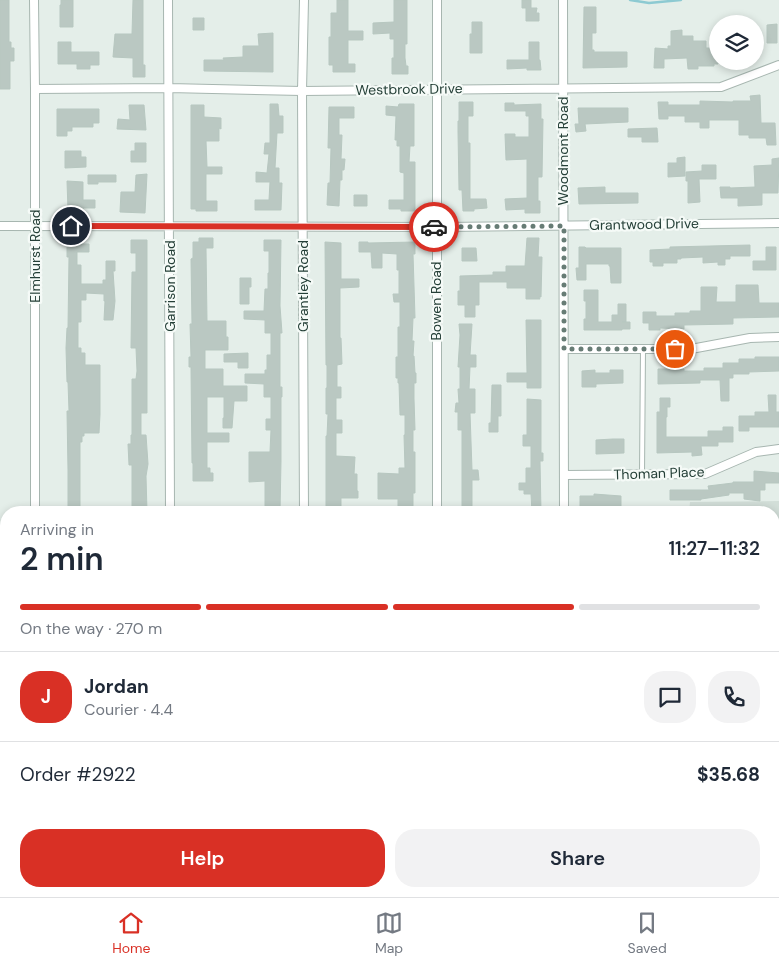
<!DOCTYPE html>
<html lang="en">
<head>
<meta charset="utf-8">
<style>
  :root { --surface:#fff; --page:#f2f2f3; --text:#1f2937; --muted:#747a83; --line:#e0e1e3; --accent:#d93025 }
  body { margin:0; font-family:"DM Sans",sans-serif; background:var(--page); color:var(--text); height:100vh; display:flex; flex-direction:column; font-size:19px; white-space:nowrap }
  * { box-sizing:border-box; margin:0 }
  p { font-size:16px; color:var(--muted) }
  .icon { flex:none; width:28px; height:28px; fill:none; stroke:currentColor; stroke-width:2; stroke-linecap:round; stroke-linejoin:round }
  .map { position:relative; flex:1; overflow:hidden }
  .details { position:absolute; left:0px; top:506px; width:780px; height:391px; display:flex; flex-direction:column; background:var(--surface); border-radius:20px 20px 0 0; box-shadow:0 2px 8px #0003 }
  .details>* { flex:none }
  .tools { position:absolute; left:709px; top:15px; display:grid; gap:10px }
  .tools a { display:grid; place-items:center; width:55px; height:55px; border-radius:50%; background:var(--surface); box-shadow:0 2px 8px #0003; font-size:25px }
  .pin { position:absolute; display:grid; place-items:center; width:42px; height:42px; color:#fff; margin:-21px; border:2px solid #fff; border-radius:50%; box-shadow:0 1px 5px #0007 }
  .courier { position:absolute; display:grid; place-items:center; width:50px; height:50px; margin:-25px; border:4px solid #d93025; border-radius:50%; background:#fff; color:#222; box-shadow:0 1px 6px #0007 }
  .headline em { font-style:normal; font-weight:600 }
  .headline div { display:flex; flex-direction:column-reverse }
  .headline { display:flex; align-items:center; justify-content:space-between; height:85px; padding:0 20px }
  h1 { font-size:32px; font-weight:600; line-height:38px }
  .bar { display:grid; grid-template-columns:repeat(4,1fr); gap:8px 5px; align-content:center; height:60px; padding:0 20px }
  .bar i { height:6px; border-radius:4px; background:var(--line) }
  .bar .current { background:var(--accent) }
  .bar p { grid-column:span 4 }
  .line { display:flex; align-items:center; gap:12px; padding:0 20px; border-top:1px solid var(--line) }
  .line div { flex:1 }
  .round { display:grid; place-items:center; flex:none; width:52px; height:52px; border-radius:20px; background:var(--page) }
  .primary-button { display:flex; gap:10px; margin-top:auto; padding:10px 20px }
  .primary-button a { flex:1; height:58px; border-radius:20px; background:var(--accent); color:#fff; font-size:20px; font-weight:600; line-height:58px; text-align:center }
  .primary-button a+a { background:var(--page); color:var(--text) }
  .dock { display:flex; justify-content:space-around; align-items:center; height:70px; border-top:1px solid var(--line); background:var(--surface); font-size:14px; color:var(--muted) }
  .dock a { display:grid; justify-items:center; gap:2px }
  .dock .current { color:var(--accent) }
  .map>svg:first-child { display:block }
  .built { fill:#d2ded8 }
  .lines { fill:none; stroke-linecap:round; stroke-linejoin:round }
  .stream { stroke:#8dcad2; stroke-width:2.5 }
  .building { fill:#bac8c2; stroke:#b7c7c0 }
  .service-casing { stroke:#a7b6b0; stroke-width:6 }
  .minor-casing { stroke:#a7b6b0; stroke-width:10 }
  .path { stroke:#85b1a1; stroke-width:2; stroke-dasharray:2.5 4; stroke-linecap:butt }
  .service { stroke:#fff; stroke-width:4 }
  .minor { stroke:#fff; stroke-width:8 }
  .done { stroke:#677c75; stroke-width:5; stroke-dasharray:0 9 }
  .route { stroke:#d93025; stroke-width:6 }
  .labels { text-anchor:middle; stroke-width:4.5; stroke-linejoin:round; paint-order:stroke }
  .street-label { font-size:14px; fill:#243f37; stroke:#f5faf7 }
</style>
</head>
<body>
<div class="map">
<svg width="779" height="897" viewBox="0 0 779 897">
  <rect width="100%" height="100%" fill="#e4eee9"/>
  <path class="built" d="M779,501V890H774V512H689L690,502Z"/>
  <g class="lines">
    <path class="stream" d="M630,0L649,3L681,0"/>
  </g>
  <path class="building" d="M0,0H9V42H11V48H14V61H10V89H0Z
    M61,0H73V27H60V5H61Z
    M133,0H143V65H145V77H133V58L113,57L115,34H132Z
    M337,0H348V31H363V40H348V64H355V72H333V65H329V37H331V13H337Z
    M394,0H407V44H405V58L406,66H408V74H392V58H394V39H390V33L373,34V23L394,22Z
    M522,0H531V8H537L536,13H539V21H526V8H522Z
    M584,7H596V33H592V50H594V52H627V67L583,68Z
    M193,18H204V30H193Z
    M472,22H482V53H470V34H472Z
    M777,24V43H767V25Z
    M682,30V36H693V41H706V48H715L716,56H718V64H714V66H698V69H688L687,58L664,59V68H654L655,48L668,49V46H671V31Z
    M273,33V72L204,71V60H224L223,58L243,57V46H259L258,34Z
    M58,42H71V52H99V65H90V69H77V64H58Z
    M529,42H539V60H540L541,70H527V68L507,69V60H529Z
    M760,95L761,123H775L776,145H767L766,138H749V135H739V120H709V128H700V122H685V116H668V119H659L658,102H668V105H700V101L733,102V101H751L750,96Z
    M459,102H473V116H468V143H470V199H486L487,208L474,209V211H463L462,190H459L458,131V121H459Z
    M505,103H514V105L541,104V119H543L542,177H538V201H540V213H525V209L506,210L505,199L527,198V159L506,160L505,134H515V137H529V116H526V111H505Z
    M270,104H278L279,116H283V133H277L275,168H279V183H282L281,210H255V200H269L270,182H256V172L267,173L269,154H264L265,143H270Z
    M399,104H414V146H410L409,162H415V211H401V209H389V200H404V173L400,172V146H397V140H395L396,116L386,115V106L398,107Z
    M129,105H144L146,130L117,129L118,119L130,120Z
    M191,105H204V117L221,118V129L219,128V141H206L207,167H222V174H206V201H217V211H196V209H191Z
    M329,107H354V118H339V135H342L341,159H345L344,170H342V180H340L339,206L327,205L328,183H330L331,148H328Z
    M578,108H628V122L585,124L586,131L576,132L575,124H579Z
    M57,109H99V123H93V127H72V131H67V136H57Z
    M657,128L658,142H642V137H628V129Z
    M135,143H146V162H131V151H135Z
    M65,151H81V157H86V167L65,168Z
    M685,157V176L668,177V163H677V158Z
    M779,158L778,193H762V205L738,206V198H721L720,187H730V188L755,187L754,166L772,165V159Z
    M702,165H716V179H699L700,202L688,203V181H686V172L702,171Z
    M147,174L145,213L120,212L121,192H135L136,175Z
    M88,175H116V182H98V184H88Z
    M67,181L83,182V200H95V208H83V210H68Z
    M605,187V193H638V203L579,204L578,188Z
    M354,195H367V206H354Z
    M199,238H213V248H206L207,321H226V337H228V350H205V369H223V386H247V401H234L232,428H223V418H224V397H207V433H229V442H207V468H210V473H213V481H193V463H192L191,367H189V357H191L190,324H192L191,259L193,258V242H199Z
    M527,238H539L538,257H542L541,297H539L540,299H526V288H507V282H479V305H475V317H465V305H458V291H460V276L493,275V272H506V266H525Z
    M131,240H147V413H141V435H146L148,464L146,476L147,512H132V465H129L128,444H131V435H132V379H136L137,371L136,348H131L132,272H136V253H131Z
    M264,240H281L280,306L282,333H280V387H282V397H281V461L280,511L265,510V481L249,482V452H270L271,430H266V419H271V397H264V384L245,383V374H265V370H267V355H271V333H265V320L244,319V311H264L265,289H268V273H269V251H264Z
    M325,242L341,243V279H359V287L340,288V338H341L342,364L337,365V387H341V398H336V420H342V433H336V456L355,457L354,474H357V491H358V498H341V510H326V436H327L328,414H326V388H327V365H326Z
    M359,242H368V243L415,242V254H413L415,318H413L412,341H414L413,356H414L415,373H416V383H414V399L415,430H413V452H415V493H413V509H412V511H398V499H378V473L399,474V468H405L404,435H405V415H400L399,383H398V378H396V357H398V327H400V302H394L393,294H399V270H397V254L382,253V268H372L371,252H359Z
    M67,244H89V252H77V265H81V284H103V280H106V261H115V271H113L115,301L113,320H104L105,301H104V294L86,293V300H81V322H78V348H81V353H85V365H100V414L99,433H84V436H82V442H80V512H68V470L67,411H69L68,382H67L66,348L67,328H68L69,257H67Z
    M750,245V256H730V259H725V265H718V262L703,263V257L681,258V259H677V263H663V266H653V262H650V250L670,249V247Z
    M579,247H585L586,248H621V283H611L610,266H609V264H586V280H577L576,268H579Z
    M766,247H776V270H753V261H766Z
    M462,248H476L477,261H462Z
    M240,278H251V287H249V304H240Z
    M736,285H758L759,303H779V317L733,318V324L684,325V329L660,328V330H649V323H643V312H656V316H675V313H690V311H701V287H717L716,302H736Z
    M584,290H598V322H612V315H618V304H626V322H622H630V329H622V330H584V319H586V301H584Z
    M526,320H541V388H527V382H507V373H527Z
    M459,324H472L470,355H476V367H470L469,389H475V413H470L472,470H478L479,480H472V512H462V430H458V412H455L456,403H459L458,389H460V367H458L460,335Z
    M248,353V368H238V362H224V354Z
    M755,357H779V371L749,372V374H733V378H729V401H721L720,380H700V383L658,384V369H684V371H704V368H723V363H739V359H755Z
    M595,370V373H610V370H623V383L596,384V387H582V371Z
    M492,385H501V416H498V432H489V423H491Z
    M768,395H776V412H779V427H749V431H739V416H755V412H769Z
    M660,398H670V407H667V417H666V437H708V431H723V427H733V442H718V446H701L702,455L692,456V452L657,453V412H660Z
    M527,399L541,400V453H543V461H540L541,512H532L531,494H524V490H519V483H526V468H531V446H523V435H527Z
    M613,439H624V453L596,454V440Z
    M754,471L779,473V483H765V490H760V501L744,499V493H729V495L701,499V500H670V490H709L708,486L733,483V482H754Z
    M594,494L621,496V508H592V512H580V496H594Z"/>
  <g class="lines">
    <defs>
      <path id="service" d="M642,474L643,349
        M0,766H6
        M0,852H6
        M634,891L635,897
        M11,897V891"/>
      <path id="minor" d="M34,0L35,89V512
        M168,0L170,512
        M304,0L302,91L304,512
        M563,0L564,512
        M35,89L169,88L302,91L721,87L779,65
        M0,226L445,227L779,223
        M564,349H691L750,338L779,337
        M564,475L705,474L756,452L779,449
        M437,512V0
        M0,721H6
        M36,891V897
        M170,891V897
        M304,891V897
        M564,891V897
        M437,897V891"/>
    </defs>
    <use href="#service" class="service-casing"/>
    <use href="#minor" class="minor-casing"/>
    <path class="path" d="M774,754H779"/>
    <use href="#service" class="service"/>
    <use href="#minor" class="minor"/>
  </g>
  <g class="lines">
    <path class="done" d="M434,227L564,226V349H675"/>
    <path class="route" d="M71,226L434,227"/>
  </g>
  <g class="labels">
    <g class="street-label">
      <text transform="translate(409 89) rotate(-1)" y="5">Westbrook Drive</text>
      <text transform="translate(563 151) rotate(-90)" y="5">Woodmont Road</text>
      <text transform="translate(644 224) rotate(-1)" y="5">Grantwood Drive</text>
      <text transform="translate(35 256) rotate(-90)" y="5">Elmhurst Road</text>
      <text transform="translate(170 286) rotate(-90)" y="5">Garrison Road</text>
      <text transform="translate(303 286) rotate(-90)" y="5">Grantley Road</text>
      <text transform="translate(436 301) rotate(-90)" y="5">Bowen Road</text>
      <text transform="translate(659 473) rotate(-2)" y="5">Thoman Place</text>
    </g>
  </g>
</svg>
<div class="tools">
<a><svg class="icon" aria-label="layers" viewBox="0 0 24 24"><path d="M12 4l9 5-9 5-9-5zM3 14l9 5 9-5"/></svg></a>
</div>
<div class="pin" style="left:675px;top:349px;background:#ea580c"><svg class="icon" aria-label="bag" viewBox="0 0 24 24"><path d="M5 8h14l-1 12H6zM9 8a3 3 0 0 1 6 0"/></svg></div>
<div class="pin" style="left:71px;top:226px;background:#1f2937"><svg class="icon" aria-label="home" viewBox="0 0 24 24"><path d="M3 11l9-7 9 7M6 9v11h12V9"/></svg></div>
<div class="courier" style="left:434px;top:227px"><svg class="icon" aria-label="car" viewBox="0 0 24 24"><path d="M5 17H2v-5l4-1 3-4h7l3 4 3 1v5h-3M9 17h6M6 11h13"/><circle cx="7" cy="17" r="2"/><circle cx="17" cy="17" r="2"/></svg></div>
<section class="details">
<div class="headline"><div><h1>2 min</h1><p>Arriving in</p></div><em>11:27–11:32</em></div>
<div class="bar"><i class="current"></i><i class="current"></i><i class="current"></i><i></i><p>On the way · 270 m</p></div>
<div class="line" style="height:90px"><b class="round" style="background:var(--accent);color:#fff">J</b><div><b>Jordan</b><p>Courier · 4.4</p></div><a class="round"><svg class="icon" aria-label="chat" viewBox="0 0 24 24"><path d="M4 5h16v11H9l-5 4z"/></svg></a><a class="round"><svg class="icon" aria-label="phone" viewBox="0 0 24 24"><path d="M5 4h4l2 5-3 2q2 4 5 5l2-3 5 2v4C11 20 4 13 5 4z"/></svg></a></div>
<div class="line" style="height:65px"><div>Order #2922</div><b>$35.68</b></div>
<div class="primary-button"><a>Help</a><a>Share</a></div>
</section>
</div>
<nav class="dock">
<a class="current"><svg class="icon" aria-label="home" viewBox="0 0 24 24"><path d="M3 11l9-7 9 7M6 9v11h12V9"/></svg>Home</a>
<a><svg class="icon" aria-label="map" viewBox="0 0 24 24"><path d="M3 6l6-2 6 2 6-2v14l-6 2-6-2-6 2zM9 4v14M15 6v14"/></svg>Map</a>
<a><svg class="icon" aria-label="saved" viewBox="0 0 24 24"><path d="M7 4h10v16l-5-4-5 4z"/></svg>Saved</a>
</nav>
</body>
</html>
